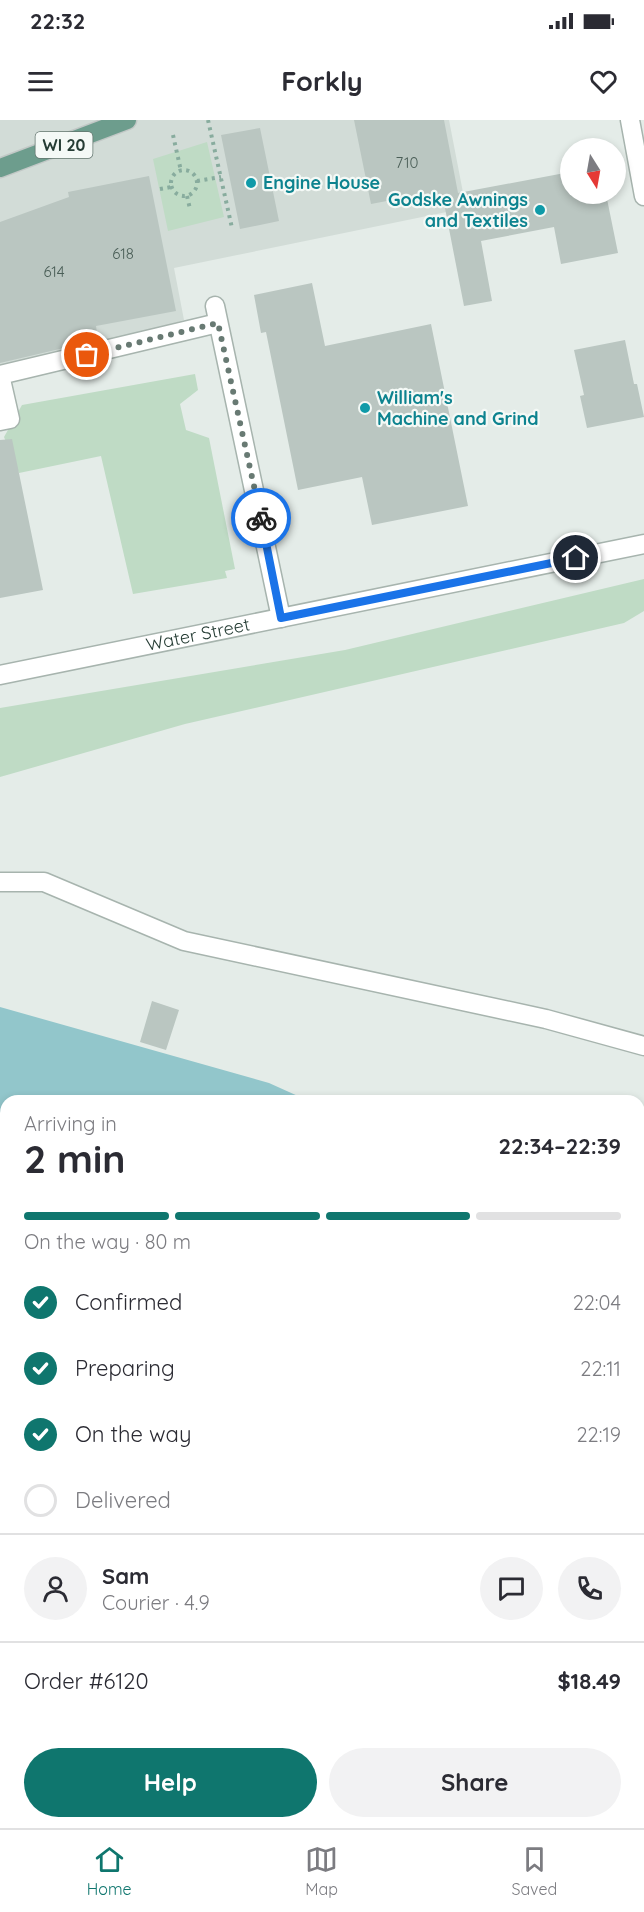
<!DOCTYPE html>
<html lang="en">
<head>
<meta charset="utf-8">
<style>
  :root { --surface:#fff; --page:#f2f2f3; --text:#2b2b33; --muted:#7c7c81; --line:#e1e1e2; --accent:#0f766e }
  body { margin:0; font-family:Quicksand,sans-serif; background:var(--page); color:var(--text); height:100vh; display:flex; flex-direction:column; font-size:22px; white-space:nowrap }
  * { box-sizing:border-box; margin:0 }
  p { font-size:20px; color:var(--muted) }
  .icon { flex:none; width:33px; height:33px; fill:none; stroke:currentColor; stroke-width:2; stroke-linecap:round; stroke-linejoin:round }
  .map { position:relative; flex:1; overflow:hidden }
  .drawer { position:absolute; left:0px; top:975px; width:645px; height:734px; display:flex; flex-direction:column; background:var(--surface); border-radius:18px 18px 0 0; box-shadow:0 3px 9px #0003 }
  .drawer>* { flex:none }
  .needle { width:39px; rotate:169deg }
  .tools { position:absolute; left:560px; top:18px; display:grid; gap:12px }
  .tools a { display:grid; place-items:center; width:66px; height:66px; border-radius:50%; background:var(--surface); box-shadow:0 3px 9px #0003; font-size:30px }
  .pin { position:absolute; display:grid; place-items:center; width:51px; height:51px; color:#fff; margin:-26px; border:3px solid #fff; border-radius:50%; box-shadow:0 2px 6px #0007 }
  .courier { position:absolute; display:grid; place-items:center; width:60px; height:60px; margin:-30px; border:4px solid #1a73e8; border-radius:50%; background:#fff; color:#222; box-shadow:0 2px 8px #0007 }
  .head em { font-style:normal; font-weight:700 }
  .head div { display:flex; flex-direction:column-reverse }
  .head { display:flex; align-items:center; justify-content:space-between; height:102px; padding:0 24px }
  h1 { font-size:39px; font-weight:700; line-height:45px }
  .bar { display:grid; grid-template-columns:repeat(4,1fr); gap:9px 6px; align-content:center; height:72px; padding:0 24px }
  .bar i { height:8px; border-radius:4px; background:var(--line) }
  .bar .on { background:var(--accent) }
  .bar p { grid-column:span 4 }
  .line { display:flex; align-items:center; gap:15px; padding:0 24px; border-top:2px solid var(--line) }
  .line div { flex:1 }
  .round { display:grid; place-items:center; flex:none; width:63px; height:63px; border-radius:32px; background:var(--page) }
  ol { padding:0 24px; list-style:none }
  li { display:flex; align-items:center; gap:18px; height:66px }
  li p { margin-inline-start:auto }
  li .icon { padding:6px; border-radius:50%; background:var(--accent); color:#fff; stroke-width:4 }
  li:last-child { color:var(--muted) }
  li i { width:33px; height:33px; border:3px solid var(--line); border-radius:50% }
  .action { display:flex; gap:12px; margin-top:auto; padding:12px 24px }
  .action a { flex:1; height:69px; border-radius:36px; background:var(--accent); color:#fff; font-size:24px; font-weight:700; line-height:69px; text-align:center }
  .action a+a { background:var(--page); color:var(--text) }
  .status { display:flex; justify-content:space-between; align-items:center; height:42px; padding:0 30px; background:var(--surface); direction:ltr }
  .status svg { height:16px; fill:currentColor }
  header { display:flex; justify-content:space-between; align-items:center; height:78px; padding:0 24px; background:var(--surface); font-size:27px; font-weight:700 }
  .dock { display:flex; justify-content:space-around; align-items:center; height:84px; border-top:2px solid var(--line); background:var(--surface); font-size:16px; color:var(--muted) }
  .dock a { display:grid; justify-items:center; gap:3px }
  .dock .on { color:var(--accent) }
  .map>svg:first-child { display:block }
  .built { fill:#d2dcd7 }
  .green { fill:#bfdbc5 }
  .water { fill:#92c6cb }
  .building { fill:#bac6c1 }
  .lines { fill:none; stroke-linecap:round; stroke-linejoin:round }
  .minor-casing { stroke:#a7b4ae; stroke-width:21 }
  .major-casing { stroke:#c2c8c6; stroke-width:21 }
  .path { stroke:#88ac9e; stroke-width:4; stroke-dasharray:3 4.5; stroke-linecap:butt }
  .minor { stroke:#fff; stroke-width:18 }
  .major { stroke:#6d9d8d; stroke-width:18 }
  .done { stroke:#687a73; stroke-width:6; stroke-dasharray:0 10.8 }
  .route { stroke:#1a73e8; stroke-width:8 }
  .culture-dot { fill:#0f9aa8; stroke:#f4f9f6; stroke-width:2 }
  .labels { text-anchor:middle; stroke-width:4.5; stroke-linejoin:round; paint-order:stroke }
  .number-label { font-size:15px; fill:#4a5e57 }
  .shield { fill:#f4f9f6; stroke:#63756e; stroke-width:1.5 }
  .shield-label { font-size:16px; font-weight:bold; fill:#253c34 }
  .culture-label { font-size:18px; font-weight:bold; fill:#0d838f; stroke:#f4f9f6; text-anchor:start }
  .street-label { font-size:18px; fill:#253c34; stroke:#f4f9f6 }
</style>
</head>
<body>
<div class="status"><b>22:32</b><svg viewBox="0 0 49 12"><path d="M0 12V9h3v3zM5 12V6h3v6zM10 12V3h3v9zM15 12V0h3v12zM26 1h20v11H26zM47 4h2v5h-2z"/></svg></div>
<header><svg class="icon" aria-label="menu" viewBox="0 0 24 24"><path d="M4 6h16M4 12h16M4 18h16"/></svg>Forkly<svg class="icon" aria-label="heart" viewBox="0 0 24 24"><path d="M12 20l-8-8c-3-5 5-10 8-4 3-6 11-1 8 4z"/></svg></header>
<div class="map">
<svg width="644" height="1708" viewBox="0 0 644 1708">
  <rect width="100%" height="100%" fill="#e4ece8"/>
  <path class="built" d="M0,0H449L466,88L174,148L184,200L0,256Z
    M0,1213L6,1216V1702H639V1590L644,1594V1708H0Z"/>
  <path class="green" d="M207,22L224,97L168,111L153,39Z
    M195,254L198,270L180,284L186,310L209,318L235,449L225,451L227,458L133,474L101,336L19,353L4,317L22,285Z
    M644,459V491L624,503L185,604L0,657V588L345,530Z
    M0,1579L6,1583V1680L0,1650Z
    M639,1590L644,1594V1708H554L551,1703L639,1702Z
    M466,1703H507L512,1708H444Z"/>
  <path class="water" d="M0,887L269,963L309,981H6V1104L0,1101Z
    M639,1120L644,1126V1462L639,1458Z"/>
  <path class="building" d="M354,0H444L458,73L570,52V74H606L618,133L561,144L554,107L481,121L492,181L464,186L444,83L432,85L429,73L371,84Z
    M260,8L279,101L240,109L221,15Z
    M149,56L176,191L96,206L98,220L0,243V102L69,77L68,72Z
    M312,163L325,226L431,204L468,386L372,405L362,357L298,370L266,212L261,213L254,175Z
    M625,220L634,264H637L644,297L587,308L580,276L584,275L574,230Z
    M12,319L43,470L0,478V320Z
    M152,881L179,890L166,930L140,922Z"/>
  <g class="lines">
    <defs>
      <g id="minor">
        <path d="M630,0L644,76"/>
        <path d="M215,186L281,498"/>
        <path d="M0,301L10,299L0,255L218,203"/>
        <path id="s1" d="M0,555L644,424"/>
        <path d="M0,762H44L184,821L546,899L644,926"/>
        <path d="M0,1168L6,1149"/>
        <path d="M0,1192L6,1195"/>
        <path d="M639,1556L644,1560"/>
        <path d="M532,1702L535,1708"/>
      </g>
      <path id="major" d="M0,48L127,0"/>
    </defs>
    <use href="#minor" class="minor-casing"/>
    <use href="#major" class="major-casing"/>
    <path class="path" d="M208,0L232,108
      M173,15L181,51
      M171 63a13 13 0 1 1 26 0a13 13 0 1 1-26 0Z
      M197,61L221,57
      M160,69L171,67
      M187,76L190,89
      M639,1508L644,1511
      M0,1564L6,1568
      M117,1702L118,1708
      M11,1703L13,1702"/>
    <use href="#minor" class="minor"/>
    <use href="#major" class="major"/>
  </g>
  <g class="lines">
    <path class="done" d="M87,235L218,203L261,398"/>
    <path class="route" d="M261,398L281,498L576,438"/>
  </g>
  <g class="culture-dot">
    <circle cx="251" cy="63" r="6"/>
    <circle cx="540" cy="90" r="6"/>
    <circle cx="365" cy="288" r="6"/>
  </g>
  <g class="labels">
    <g class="number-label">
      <text x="407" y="48">710</text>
      <text x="123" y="139">618</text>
      <text x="54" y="157">614</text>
    </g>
    <rect class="shield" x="35.5" y="12" width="57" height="26" rx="4.5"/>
    <g class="shield-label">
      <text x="64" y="31">WI 20</text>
    </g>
    <g class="culture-label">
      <text x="263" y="69">Engine House</text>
      <text x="528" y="86" text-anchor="end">Godske Awnings<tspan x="528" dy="21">and Textiles</tspan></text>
      <text x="377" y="284">William's<tspan x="377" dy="21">Machine and Grind</tspan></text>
    </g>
    <g class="street-label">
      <text dy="6" stroke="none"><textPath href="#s1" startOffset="202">Water Street</textPath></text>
    </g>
  </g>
</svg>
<div class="tools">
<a><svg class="needle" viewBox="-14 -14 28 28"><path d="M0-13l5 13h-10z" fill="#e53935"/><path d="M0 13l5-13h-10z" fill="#7c7c81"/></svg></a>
</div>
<div class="pin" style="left:87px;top:235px;background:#ea580c"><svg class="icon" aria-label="bag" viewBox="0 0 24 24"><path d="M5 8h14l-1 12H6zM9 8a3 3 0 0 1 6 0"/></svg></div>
<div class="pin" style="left:576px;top:438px;background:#1f2937"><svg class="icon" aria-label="home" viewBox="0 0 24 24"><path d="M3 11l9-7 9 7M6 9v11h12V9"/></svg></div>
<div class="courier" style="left:261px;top:398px"><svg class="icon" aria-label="bike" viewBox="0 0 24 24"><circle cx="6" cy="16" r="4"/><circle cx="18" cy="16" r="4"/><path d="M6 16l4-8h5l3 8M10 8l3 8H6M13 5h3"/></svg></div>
<section class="drawer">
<div class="head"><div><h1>2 min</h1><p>Arriving in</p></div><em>22:34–22:39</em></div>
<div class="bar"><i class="on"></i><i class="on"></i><i class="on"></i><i></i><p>On the way · 80 m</p></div>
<ol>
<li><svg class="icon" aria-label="check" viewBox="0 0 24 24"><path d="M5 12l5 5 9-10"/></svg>Confirmed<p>22:04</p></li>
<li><svg class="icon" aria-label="check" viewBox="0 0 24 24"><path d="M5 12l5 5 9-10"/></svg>Preparing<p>22:11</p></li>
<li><svg class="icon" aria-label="check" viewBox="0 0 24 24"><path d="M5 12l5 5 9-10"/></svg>On the way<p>22:19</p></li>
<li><i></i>Delivered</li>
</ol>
<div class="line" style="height:108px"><a class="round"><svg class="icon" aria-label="person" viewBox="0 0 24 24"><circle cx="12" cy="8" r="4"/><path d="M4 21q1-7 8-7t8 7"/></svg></a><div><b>Sam</b><p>Courier · 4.9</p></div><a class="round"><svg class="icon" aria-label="chat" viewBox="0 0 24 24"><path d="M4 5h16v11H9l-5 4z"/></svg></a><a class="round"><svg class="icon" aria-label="phone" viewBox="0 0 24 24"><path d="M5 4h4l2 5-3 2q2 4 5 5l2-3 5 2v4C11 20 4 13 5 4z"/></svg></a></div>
<div class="line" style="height:78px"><div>Order #6120</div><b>$18.49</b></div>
<div class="action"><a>Help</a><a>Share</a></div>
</section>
</div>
<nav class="dock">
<a class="on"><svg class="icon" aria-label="home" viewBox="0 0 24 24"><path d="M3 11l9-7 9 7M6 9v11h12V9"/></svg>Home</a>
<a><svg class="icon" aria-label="map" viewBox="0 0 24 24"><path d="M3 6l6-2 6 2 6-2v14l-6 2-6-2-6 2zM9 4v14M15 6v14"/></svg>Map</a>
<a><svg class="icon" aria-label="saved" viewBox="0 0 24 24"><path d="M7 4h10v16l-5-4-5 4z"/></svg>Saved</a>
</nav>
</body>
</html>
